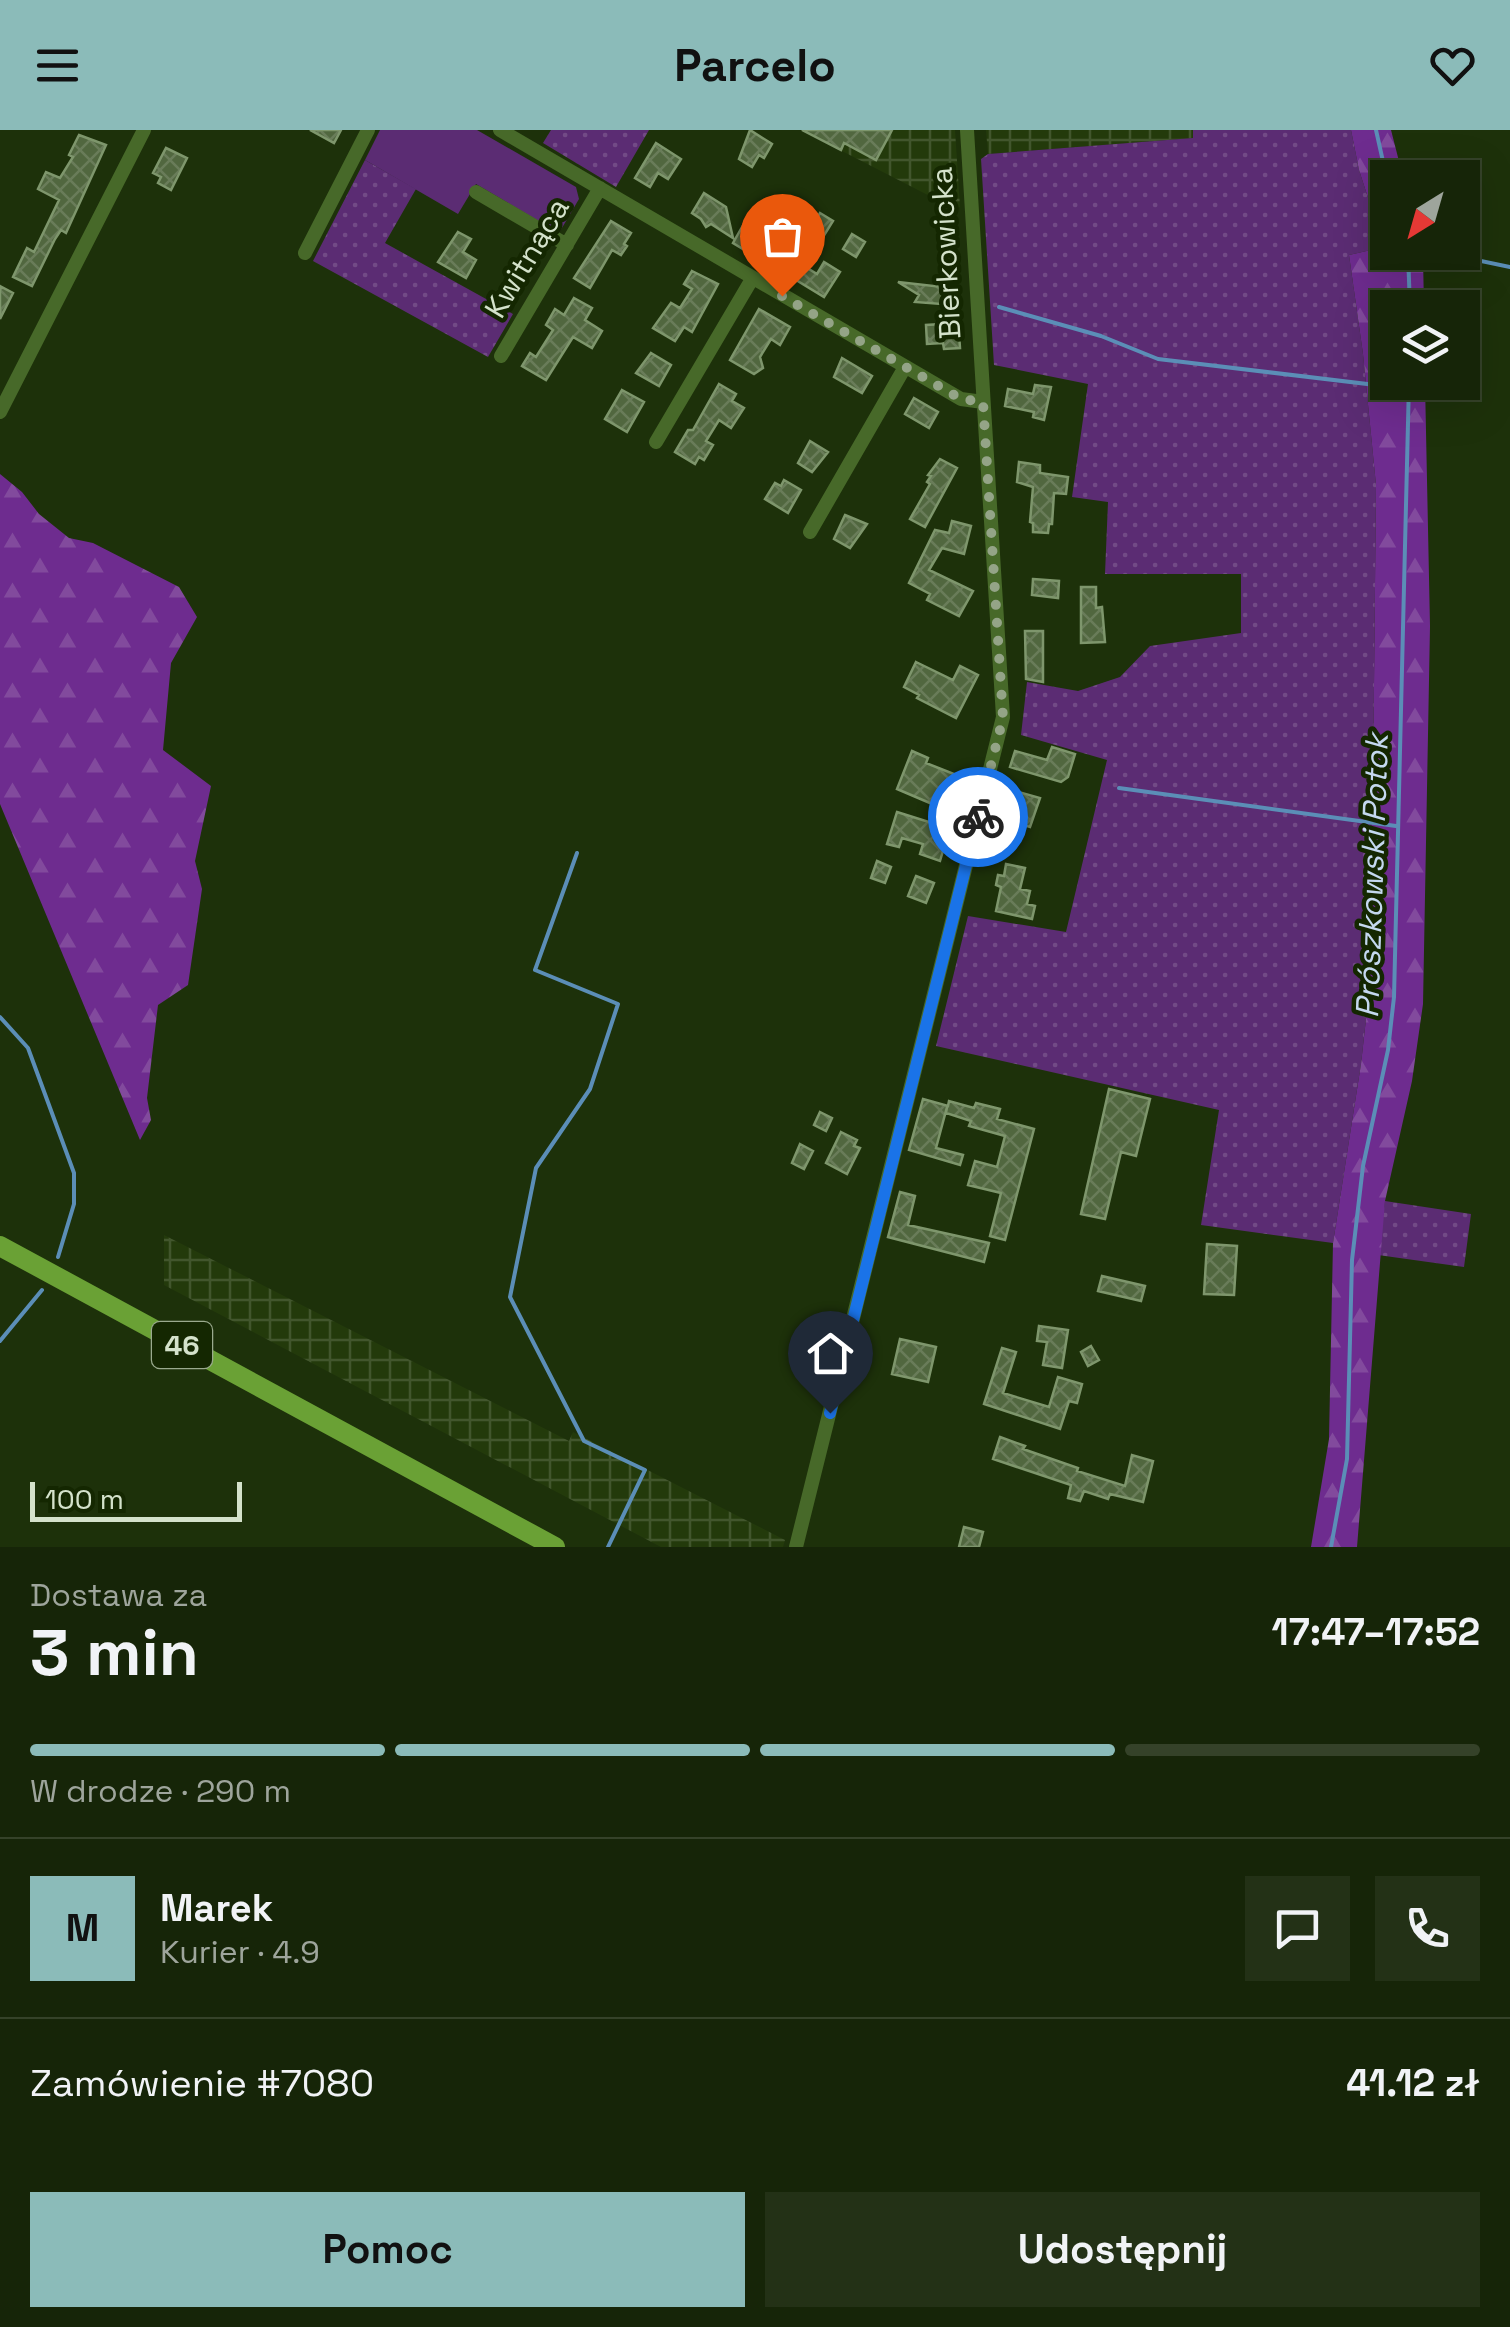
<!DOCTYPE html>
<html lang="pl">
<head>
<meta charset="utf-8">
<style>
  :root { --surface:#162508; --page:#233116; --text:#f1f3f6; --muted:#9ea59c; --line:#354229; --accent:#8bbbb9 }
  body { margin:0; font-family:"Space Grotesk",sans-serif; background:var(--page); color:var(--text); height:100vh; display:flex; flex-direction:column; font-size:38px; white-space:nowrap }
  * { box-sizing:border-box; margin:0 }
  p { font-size:32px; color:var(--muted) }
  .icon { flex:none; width:55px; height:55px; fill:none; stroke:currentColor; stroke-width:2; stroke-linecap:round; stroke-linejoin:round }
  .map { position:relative; height:1417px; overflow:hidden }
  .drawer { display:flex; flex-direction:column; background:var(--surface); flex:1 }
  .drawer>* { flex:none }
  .needle { width:65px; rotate:217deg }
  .buttons { position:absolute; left:1370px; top:30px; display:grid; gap:20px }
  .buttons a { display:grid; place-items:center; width:110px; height:110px; border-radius:0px; background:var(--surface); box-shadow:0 10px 40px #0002,0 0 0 2px var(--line); font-size:50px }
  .scale { position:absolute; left:30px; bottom:25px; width:212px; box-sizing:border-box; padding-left:10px; border:5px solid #d4e2cb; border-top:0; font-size:28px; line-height:35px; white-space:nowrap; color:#d4e2cb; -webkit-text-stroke:8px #142701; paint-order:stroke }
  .pin { position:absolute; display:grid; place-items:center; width:85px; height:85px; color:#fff; margin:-102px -42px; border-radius:50% 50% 50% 0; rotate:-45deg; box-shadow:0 0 10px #0007 }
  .pin .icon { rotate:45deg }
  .courier { position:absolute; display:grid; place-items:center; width:100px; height:100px; margin:-50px; border:8px solid #1a73e8; border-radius:50%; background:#fff; color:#222; box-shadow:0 2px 12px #0007 }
  .head em { font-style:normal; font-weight:600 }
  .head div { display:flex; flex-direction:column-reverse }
  .head { display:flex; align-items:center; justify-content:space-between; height:170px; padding:0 30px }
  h1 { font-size:65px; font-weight:600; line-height:75px }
  .bar { display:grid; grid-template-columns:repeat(4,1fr); gap:15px 10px; align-content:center; height:120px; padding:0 30px }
  .bar i { height:12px; border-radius:8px; background:var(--line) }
  .bar .on { background:var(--accent) }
  .bar p { grid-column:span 4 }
  .line { display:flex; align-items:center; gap:25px; padding:0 30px; border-top:2px solid var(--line) }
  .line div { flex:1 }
  .round { display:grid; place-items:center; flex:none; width:105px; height:105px; border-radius:0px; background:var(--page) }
  .action { display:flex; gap:20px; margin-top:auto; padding:20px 30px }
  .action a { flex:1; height:115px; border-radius:0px; background:var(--accent); color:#111; font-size:40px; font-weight:600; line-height:115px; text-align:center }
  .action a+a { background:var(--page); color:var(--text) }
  header { display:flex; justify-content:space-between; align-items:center; height:130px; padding:0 30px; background:var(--accent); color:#111; font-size:45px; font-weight:600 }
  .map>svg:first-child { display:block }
  .industrial { fill:url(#industrial-grid) }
  .grass { fill:url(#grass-dots) }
  .forest { fill:url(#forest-firs) }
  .park { fill:#5b2c73 }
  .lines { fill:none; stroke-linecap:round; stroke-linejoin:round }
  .stream { stroke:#5b8eb7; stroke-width:4 }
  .building { fill:url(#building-cross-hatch); stroke:#7e966c; stroke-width:2.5 }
  .street { stroke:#476929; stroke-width:14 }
  .primary { stroke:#6aa135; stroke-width:20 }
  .done { stroke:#94a487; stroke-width:10; stroke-dasharray:0 18 }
  .route { stroke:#1a73e8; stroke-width:12 }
  .labels { text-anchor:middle; stroke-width:9; stroke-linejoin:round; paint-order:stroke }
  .shield { fill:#142701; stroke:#9aaa8e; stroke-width:2.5 }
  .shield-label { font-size:28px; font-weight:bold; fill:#d4e2cb }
  .street-label { font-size:30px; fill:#d4e2cb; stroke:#142701 }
  .water-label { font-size:32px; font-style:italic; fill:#c4d8ef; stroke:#142701 }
</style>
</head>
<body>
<header><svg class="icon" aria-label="menu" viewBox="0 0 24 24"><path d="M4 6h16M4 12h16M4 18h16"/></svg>Parcelo<svg class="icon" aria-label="heart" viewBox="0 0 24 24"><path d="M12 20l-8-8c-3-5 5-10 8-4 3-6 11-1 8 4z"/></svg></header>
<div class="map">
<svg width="1510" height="1417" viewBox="0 0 1510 1417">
  <defs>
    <pattern id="industrial-grid" width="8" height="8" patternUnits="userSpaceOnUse" patternTransform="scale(2.5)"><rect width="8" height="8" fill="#233a0b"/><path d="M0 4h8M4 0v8" fill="none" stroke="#42562d"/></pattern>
    <pattern id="grass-dots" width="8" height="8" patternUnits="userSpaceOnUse" patternTransform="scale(2.5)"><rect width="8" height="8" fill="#5b2c73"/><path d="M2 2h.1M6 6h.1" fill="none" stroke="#724a86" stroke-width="1.8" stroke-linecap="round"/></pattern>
    <pattern id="forest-firs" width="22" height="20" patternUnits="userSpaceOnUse" patternTransform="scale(2.5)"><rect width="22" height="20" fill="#6e2c8f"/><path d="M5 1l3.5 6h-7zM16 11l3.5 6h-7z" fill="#824a9d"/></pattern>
    <pattern id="building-cross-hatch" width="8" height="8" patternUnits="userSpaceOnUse" patternTransform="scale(2.5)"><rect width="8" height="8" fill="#51673f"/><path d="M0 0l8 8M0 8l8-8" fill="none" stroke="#697c59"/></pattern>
  </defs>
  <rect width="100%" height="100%" fill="#1d310a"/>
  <path class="industrial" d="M801,0H955L960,77L955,79Z
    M986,0H1193L1194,8L988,24Z
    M164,1105L569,1311L573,1302L785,1410L783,1417H661L164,1155Z"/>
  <path class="grass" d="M551,0H649L616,57L543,13Z
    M1193,0H1351L1359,40L1384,117L1349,125L1363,224L1376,355L1373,657L1367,880L1361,934L1333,1113L1201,1095L1219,980L936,916L968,786L1066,802L1107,630L1021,605L1027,552L1078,561L1120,547L1150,516L1241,503V444H1105L1108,372L1072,367L1088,254L994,235L981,29L988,24L1193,8Z
    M365,30L416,59L385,113L513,184L488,227L313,131Z
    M1385,1071L1471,1084L1464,1137L1378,1125Z"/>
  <path class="forest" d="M1351,0H1391L1403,47L1388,48V122L1422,123L1423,128L1424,177L1388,178V252L1425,253L1430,496L1423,874L1412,951L1385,1071L1357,1417H1311L1329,1309L1333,1113L1361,934L1367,880L1373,657L1376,355L1363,224L1349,125L1384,117L1359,40Z
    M0,344L22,362L39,384L69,408L93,413L179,457L197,487L171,533L163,620L211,656L195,731L202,759L188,855L158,875L147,968L151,990L140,1010L0,674Z"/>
  <path class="park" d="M380,0H477L576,57L579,69L559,103L476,54L458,84L365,30Z"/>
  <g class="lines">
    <path class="stream" d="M1376,0L1388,54
      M1408,122L1410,178
      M1438,122L1510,137
      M999,177L1101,206L1158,229L1409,259
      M1119,658L1396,696
      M577,723L535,840L618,874L590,959L536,1038L510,1167L584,1311L645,1340L608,1417
      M0,887L28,918L74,1043V1074L58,1127
      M0,1211L42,1160
      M1331,1417L1347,1329L1352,1130L1363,1036L1388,920L1394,867L1409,252"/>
  </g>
  <path class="building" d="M310,0H341L334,13Z
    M750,0L772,14L764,28L759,25L752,37L739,29Z
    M802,0H892L876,30L844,13L841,20Z
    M79,5L106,15L66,103L61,100L55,109L32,156L13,147L27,118L34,122L59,70L38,59L46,42L60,48L73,27L69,25Z
    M656,13L681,29L668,49L658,43L650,57L635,48Z
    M166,18L187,28L171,60L158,53L161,47L153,43Z
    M704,63L726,77L733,108L711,94L706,97L701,89L692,83Z
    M820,83L833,91L823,107L810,100Z
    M749,85L772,96L759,118L748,112L743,119L733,113Z
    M611,91L631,103L624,114L627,116L621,125L612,120L590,158L574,148Z
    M458,102L471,109L463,122L476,130L466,148L438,132Z
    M852,104L865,112L856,127L843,119Z
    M778,120L817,144L824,132L840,142L824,167L770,134Z
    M692,141L718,154L692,202L684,197L675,211L653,198L671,173L680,178L692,159L684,154Z
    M898,152L943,157L941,174L915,172L919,165Z
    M0,156L13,163L0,189Z
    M574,168L592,178L585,190L602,201L592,218L573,207L546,250L522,236L530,223L536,227L553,200L546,195L555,179L564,185Z
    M759,179L790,197L780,215L771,209L760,227L763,238L754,244L730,230Z
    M958,187L960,218L944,219L943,213L927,214L926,195L942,194V188Z
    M651,223L671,235L659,256L636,243Z
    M842,228L872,246L862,263L834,247Z
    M719,254L736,264L732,271L744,278L731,298L719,290L706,311L713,315L704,330L699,327L695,334L675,322L688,300H693Z
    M1035,255L1051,257L1044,290L1033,287L1034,282L1005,276L1008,259L1033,264Z
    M622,260L644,272L627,302L605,289Z
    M914,268L938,282L929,298L905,284Z
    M810,311L828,322L812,342L798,333Z
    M940,329L957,338L925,397L910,389L930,354L927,352L931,346L928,345Z
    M1019,332L1040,335V343L1068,347L1066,364L1054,363L1052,394H1049L1048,403L1033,402V393L1030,392L1033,357L1017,352Z
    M784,350L801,360L788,383L765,369L775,353L781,356Z
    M845,385L867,394L850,418L834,409Z
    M952,391L971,396L964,424L942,418L929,440L973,461L959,486L927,470L930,464L909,453L935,400L949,403Z
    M1033,449L1059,451L1058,468L1032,465Z
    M1081,457H1096V478L1102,477L1105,512L1081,513Z
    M1025,501H1043V552L1026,549Z
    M916,532L953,550L960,536L978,545L956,588L917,568L919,565L904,557Z
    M1052,617L1075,624L1068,647L1061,652L1010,637L1015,621L1047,630Z
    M912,621L928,628L926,633L964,648L951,682L897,659Z
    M1015,661L1040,668L1030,697L1010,691Z
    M897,682L945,697L943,702L948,704L940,731L920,724L923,714L902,708L899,717L887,714Z
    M877,731L891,737L885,753L871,748Z
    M1006,734L1025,738L1020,759L1030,761L1027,774L1035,776L1032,789L996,781L1001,757L996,755L998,745L1004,746Z
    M916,746L934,753L926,773L908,766Z
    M1109,959L1150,969L1136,1026L1121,1022L1105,1089L1081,1084Z
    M923,969L948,976L949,971L974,978L976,973L1000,979L997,989L1034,999L1005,1110L990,1106L1001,1063L968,1055L975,1031L997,1037L1005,1006L969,996L971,991L946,983L947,977L936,1018L963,1025L960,1035L909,1020Z
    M820,982L832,988L826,1001L814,995Z
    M841,1002L857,1010L854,1016L860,1018L847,1044L826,1033Z
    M800,1014L813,1021L804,1039L792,1033Z
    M900,1062L915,1066L908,1095L989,1113L984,1132L888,1107Z
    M1207,1114L1237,1116L1234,1165L1204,1164Z
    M1102,1146L1145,1156L1141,1171L1098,1161Z
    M1039,1196L1068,1200L1062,1238L1043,1235L1047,1212L1037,1211Z
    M900,1209L936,1217L928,1252L892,1244Z
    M1091,1216L1099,1230L1088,1236L1081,1222Z
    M1002,1218L1016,1222L1003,1263L1049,1277L1058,1247L1082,1254L1077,1273L1069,1271L1060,1299L984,1274Z
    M1000,1307L1025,1316L1023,1319L1078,1338L1077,1341L1125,1356L1132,1325L1153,1331L1143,1372L1110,1364L1108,1369L1084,1361L1080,1371L1068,1368L1071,1355L993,1329Z
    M964,1397L983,1402L979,1417H959Z"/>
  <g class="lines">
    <path class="street" d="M500,0L961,269L983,272
      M476,62L567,115
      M305,123L368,0
      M501,226L600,58
      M0,282L144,0
      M656,312L752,149
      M810,402L905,237
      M796,1417L1003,587L967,0"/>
    <path class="primary" d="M0,1116L555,1417"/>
  </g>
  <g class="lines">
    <path class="done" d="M782,166L961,269L983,272L1003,588L978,687"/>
    <path class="route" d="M830,1283L978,687"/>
  </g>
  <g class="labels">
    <rect class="shield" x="152" y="1192" width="60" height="46" rx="8"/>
    <g class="shield-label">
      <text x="182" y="1225">46</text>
    </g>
    <g class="street-label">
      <text transform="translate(946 123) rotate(-93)" y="10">Bierkowicka</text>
      <text transform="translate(527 128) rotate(-59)" y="10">Kwitnąca</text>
    </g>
    <g class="water-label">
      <text transform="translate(1372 746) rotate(-88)" y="11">Prószkowski Potok</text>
    </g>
  </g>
</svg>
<div class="buttons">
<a><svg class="needle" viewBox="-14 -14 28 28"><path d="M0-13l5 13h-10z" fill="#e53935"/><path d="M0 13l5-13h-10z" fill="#9ea59c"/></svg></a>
<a><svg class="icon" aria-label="layers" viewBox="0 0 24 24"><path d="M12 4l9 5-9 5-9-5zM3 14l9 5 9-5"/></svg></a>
</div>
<div class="scale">100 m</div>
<div class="pin" style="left:782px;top:166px;background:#ea580c"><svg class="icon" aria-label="bag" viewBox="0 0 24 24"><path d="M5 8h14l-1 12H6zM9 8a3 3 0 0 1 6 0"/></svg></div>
<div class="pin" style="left:830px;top:1283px;background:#1f2937"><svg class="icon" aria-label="home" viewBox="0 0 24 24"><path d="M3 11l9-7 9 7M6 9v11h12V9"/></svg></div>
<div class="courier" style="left:978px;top:687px"><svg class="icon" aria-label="bike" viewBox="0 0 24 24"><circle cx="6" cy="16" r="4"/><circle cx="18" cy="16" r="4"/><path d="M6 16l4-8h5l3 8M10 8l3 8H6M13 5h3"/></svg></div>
</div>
<section class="drawer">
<div class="head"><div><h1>3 min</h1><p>Dostawa za</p></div><em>17:47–17:52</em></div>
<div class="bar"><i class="on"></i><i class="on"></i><i class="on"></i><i></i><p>W drodze · 290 m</p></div>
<div class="line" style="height:180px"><b class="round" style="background:var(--accent);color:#111">M</b><div><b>Marek</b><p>Kurier · 4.9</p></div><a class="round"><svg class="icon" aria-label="chat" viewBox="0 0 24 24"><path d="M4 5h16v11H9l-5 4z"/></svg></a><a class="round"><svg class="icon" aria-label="phone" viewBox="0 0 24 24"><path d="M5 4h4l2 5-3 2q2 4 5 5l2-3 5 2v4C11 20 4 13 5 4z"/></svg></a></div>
<div class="line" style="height:130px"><div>Zamówienie #7080</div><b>41.12 zł</b></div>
<div class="action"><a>Pomoc</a><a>Udostępnij</a></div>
</section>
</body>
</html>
